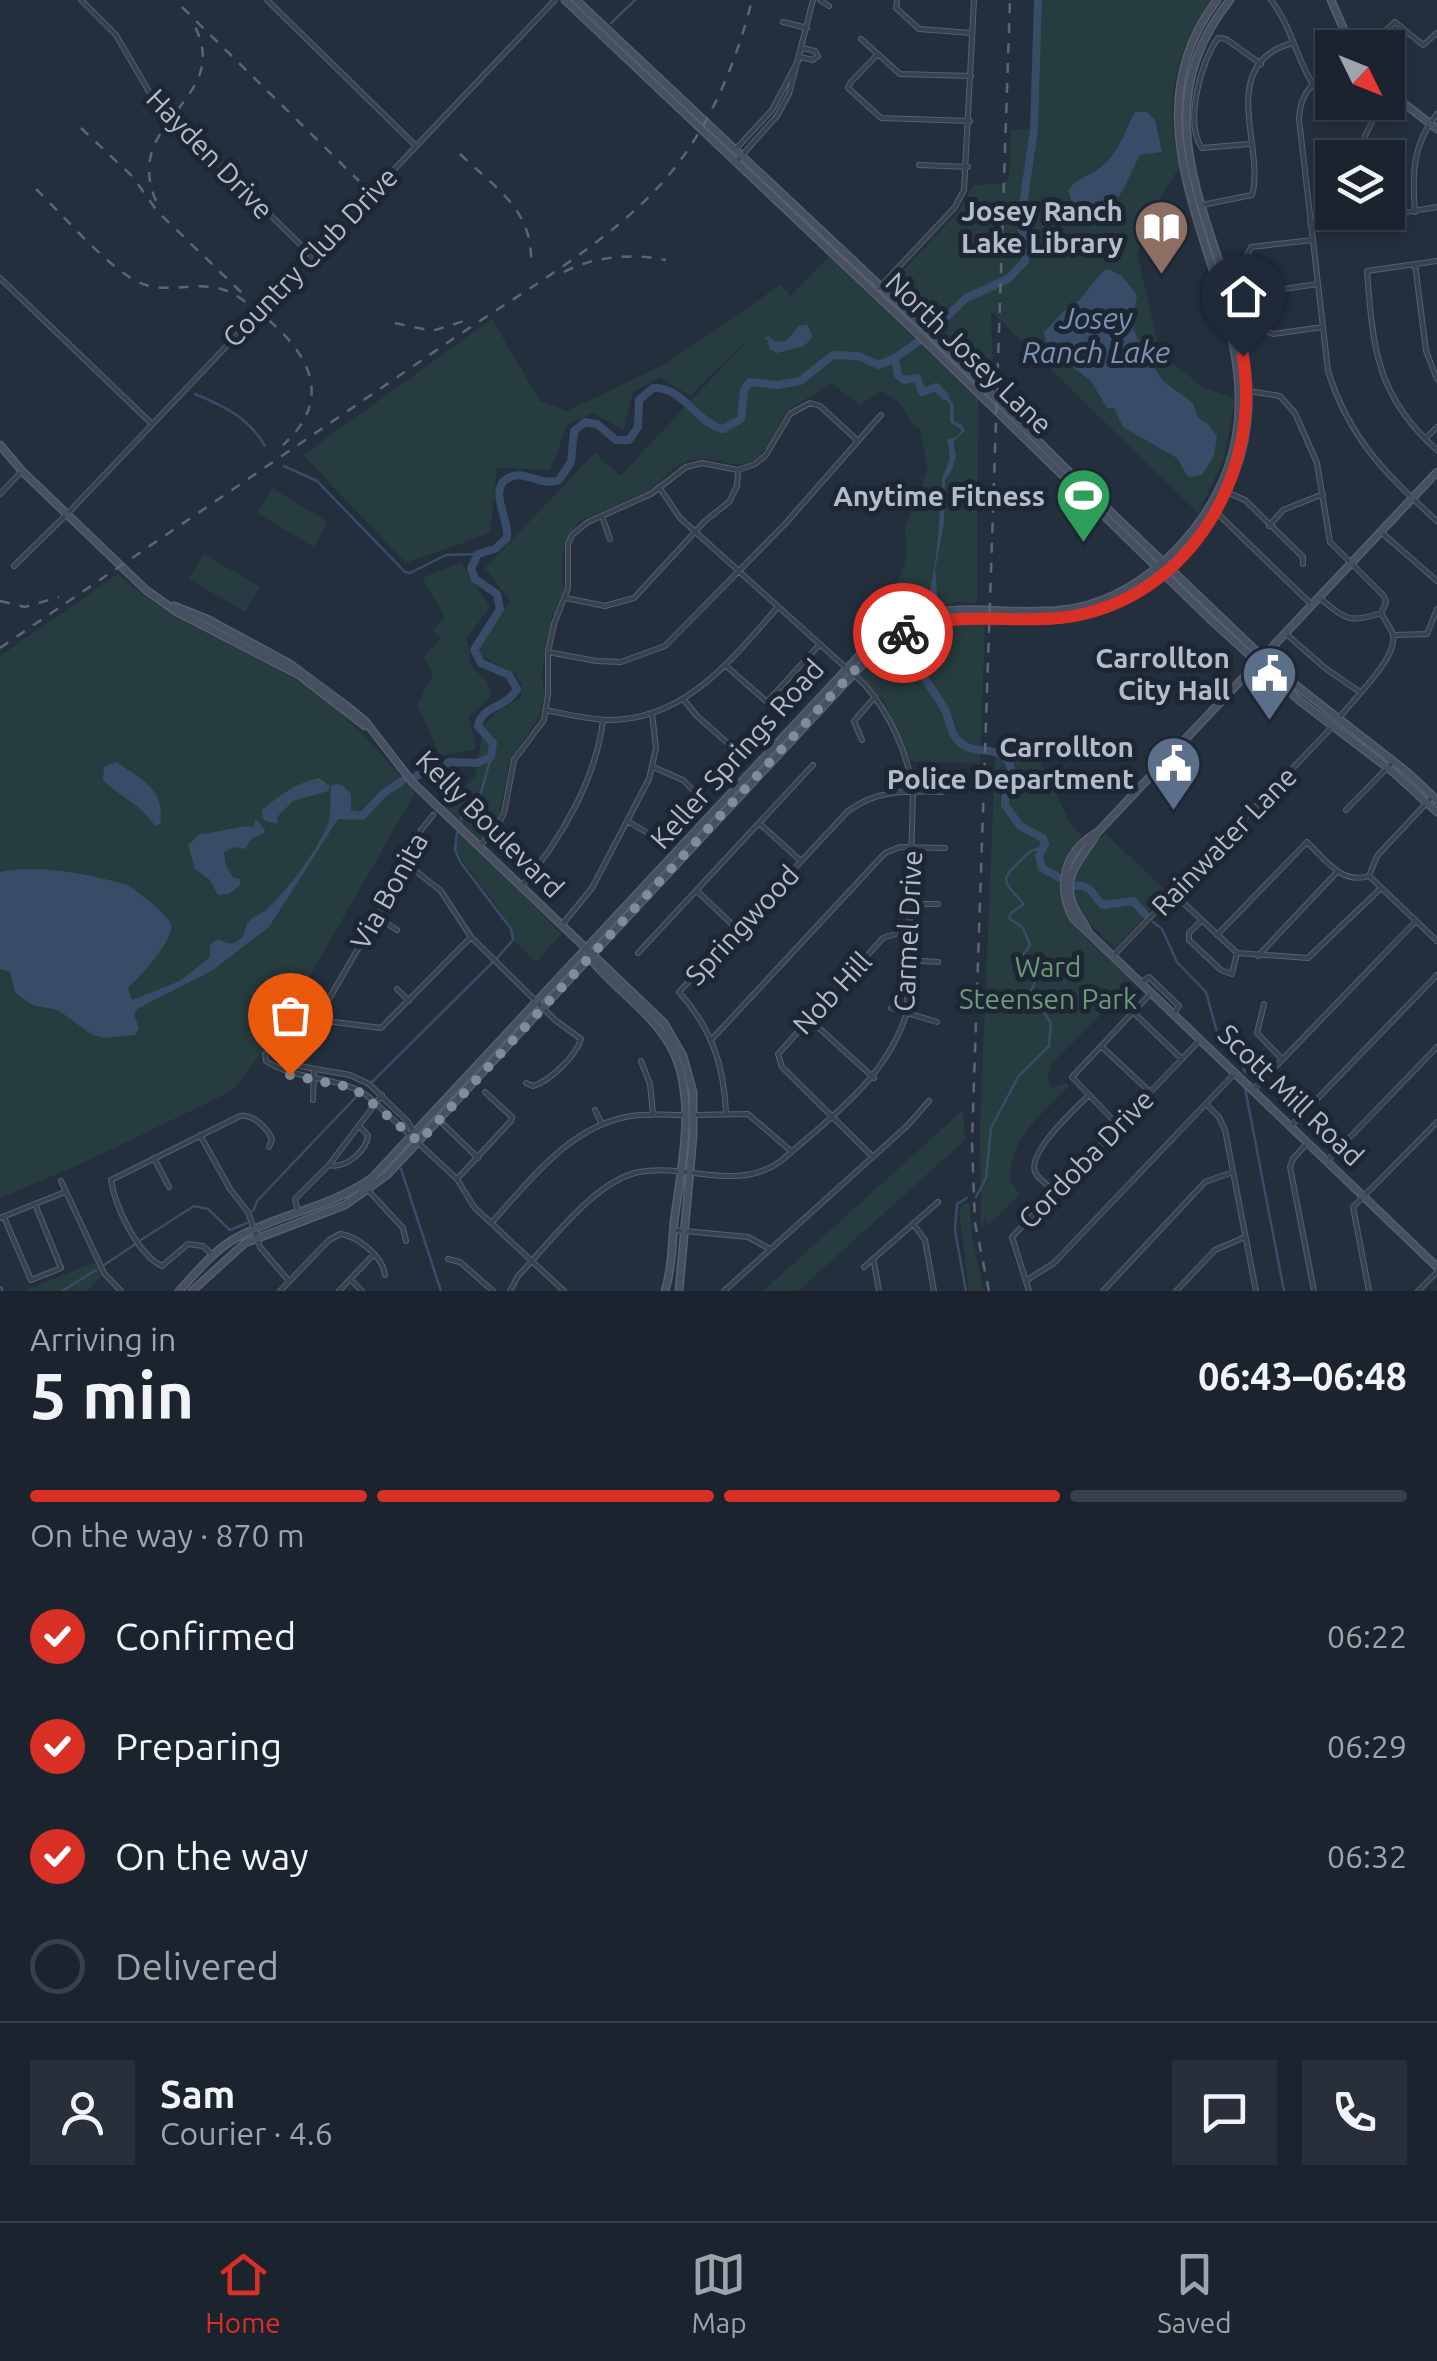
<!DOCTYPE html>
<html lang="en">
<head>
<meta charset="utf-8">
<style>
  :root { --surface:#1b232e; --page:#282f3a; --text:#f1f3f6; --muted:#a0a4aa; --line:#39404a; --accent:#d93025 }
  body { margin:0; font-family:Ubuntu,sans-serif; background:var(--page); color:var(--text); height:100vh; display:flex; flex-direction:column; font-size:38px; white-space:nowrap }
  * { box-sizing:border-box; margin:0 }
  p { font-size:32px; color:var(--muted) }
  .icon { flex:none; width:55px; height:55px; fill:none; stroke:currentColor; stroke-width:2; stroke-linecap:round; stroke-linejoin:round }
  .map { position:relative; height:1291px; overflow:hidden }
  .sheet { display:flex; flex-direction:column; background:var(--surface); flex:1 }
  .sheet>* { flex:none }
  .needle { width:65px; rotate:133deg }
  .controls { position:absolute; left:1315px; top:30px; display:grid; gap:20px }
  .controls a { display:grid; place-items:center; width:90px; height:90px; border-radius:0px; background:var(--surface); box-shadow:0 5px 15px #0003,0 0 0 2px var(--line); font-size:50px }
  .pin { position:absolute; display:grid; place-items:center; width:85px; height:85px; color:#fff; margin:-102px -42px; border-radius:50% 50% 50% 0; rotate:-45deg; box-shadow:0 0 10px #0007 }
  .pin .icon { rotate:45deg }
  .courier { position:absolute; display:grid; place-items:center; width:100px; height:100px; margin:-50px; border:8px solid #d93025; border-radius:50%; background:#fff; color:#222; box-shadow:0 2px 12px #0007 }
  .overview em { font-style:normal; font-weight:700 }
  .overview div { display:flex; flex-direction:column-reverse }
  .overview { display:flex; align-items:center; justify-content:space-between; height:170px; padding:0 30px }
  h1 { font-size:65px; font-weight:700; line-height:75px }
  .bar { display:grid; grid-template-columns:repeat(4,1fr); gap:15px 10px; align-content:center; height:120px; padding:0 30px }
  .bar i { height:12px; border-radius:8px; background:var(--line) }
  .bar .current { background:var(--accent) }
  .bar p { grid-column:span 4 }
  .line { display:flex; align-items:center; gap:25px; padding:0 30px; border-top:2px solid var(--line) }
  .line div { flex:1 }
  .round { display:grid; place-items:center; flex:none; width:105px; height:105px; border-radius:0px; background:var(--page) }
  ol { padding:0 30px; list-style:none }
  li { display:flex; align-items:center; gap:30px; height:110px }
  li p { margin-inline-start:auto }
  li .icon { padding:10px; border-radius:50%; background:var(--accent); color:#fff; stroke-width:4 }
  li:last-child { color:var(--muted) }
  li i { width:55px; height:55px; border:5px solid var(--line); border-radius:50% }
  .tabs { display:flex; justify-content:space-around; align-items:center; height:140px; border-top:2px solid var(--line); background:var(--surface); font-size:28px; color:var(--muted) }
  .tabs a { display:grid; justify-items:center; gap:5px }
  .tabs .current { color:var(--accent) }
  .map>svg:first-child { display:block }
  .green { fill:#263c3f }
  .water { fill:#394c67 }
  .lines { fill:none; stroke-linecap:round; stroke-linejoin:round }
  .stream { stroke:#394c67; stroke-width:2.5 }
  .river { stroke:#394c67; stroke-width:8 }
  .street-casing { stroke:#565f6c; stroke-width:6 }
  .secondary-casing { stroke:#565f6c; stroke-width:9 }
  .street { stroke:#38414e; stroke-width:4 }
  .secondary { stroke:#465061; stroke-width:6 }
  .rail { stroke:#5a6575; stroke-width:2.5; stroke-dasharray:10 10; stroke-linecap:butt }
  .done { stroke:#828b98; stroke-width:10; stroke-dasharray:0 18 }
  .route { stroke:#d93025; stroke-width:12 }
  .labels { text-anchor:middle; stroke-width:10; stroke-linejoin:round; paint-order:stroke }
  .street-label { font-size:28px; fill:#b4bcc9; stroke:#1d2633 }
  .poi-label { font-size:28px; font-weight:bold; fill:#b4bcc9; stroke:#1d2633; text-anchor:end }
  .park-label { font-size:28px; fill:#6b9a76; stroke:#1d2633 }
  .water-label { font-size:30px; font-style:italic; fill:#7c92b1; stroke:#1d2633 }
</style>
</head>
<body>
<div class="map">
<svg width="1437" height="1291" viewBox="0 0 1437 1291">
  <rect width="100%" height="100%" fill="#242f3e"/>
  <path class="green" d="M1042,0H1211C1174,55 1163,102 1180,166L1145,222L1152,230L1137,252L1160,353L1203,387L1235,399L1224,459L1198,513L991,311L993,388L958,351L887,287L959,211L973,185L1000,184L1009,179L1011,130L1038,129Z
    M829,256L978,398L977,603L957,602L888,621L886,618L907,556L905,528L928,468L920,429L912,424L900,403L882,391L859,405L831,383L787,411L767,447L754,460L739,465L708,459L689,460L674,468L648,492L580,521L568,535L563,552V593L552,618L542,672L544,694L540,715L509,763L499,816L482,839H477L445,807L476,775L483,725L496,712L520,698L522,685L514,673L481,656L478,647L510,601L485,568L595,453L620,476L753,335L690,396L660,377L633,392L623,430L593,413L568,424L550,470L497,468L490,533L406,563L303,455L492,319L540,401L567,411L667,363L780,285L791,296Z
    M272,488L328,522L314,547L257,513Z
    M204,554L260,587L245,612L189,579Z
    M461,562L490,607L467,638L471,666L487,682L491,697L469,716L476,749L440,756L417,704L433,675L424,657L441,637L432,630L445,617L422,578Z
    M118,574C175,627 254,649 317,694C355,721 384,758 415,793L277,1033L232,1091L81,1164L0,1198V656Z
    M962,622L985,623L980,764L910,761L885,703L858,674C888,644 921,628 962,622Z
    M996,739L1029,760L1036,759C1057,781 1060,817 1082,836C1025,901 1088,937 1133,982L1052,1063L1048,1077L1050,1088L1066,1083L1069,1086C1043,1113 1006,1141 1011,1182L1020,1194L988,1226L985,1217L981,1230L980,1126Z
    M460,832L562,934L536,962L513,940L511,929L498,908L455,850Z
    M1105,833L1167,892L1115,948C1067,903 1055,885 1105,833Z
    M963,1110L965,1140L798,1291H763Z
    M969,1203L973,1242L984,1291H969L959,1210L963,1204Z
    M95,1262L101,1276L87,1291H24Z"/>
  <path class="water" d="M1135,112H1147L1155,120L1162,152L1140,155C1128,176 1116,220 1087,216L1073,205L1068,190C1078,177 1090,176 1101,167C1119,153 1124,133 1135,112Z
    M1109,269L1122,276L1137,295L1132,327L1150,361L1163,381L1193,403L1198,418L1208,424L1217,436L1214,456L1202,475L1188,477L1177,458L1123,427L1114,408H1107L1091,381L1047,348L1044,332L1064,311L1075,305L1103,271Z
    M807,324L813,337L804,346L777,353L769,349L768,340L763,339L768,336L776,342L786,341L799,326Z
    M942,389L953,403L954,421L962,425L965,431L953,442L956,455L952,470L945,480L944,524L935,570L938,605L928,608L927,600C939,563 938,521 942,484C944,462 954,468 947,440L957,437L962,430L950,422V404L938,392Z
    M116,762C141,779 166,789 160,824L155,826C142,805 120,797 103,780L104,767Z
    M319,778L330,786L328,791L293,801L278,816L277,824L263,820L262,810C278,796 298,782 319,778Z
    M336,784L342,785L351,794V812L356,813V820L338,819L269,927L213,970L137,1009L134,1015L139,1028L135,1035L104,1038L91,1034L58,1010L32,1005L15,993L10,972L0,969V872C37,864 88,874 124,884C134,887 168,915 171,924C175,940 139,977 128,988L132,1000L180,981L210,957V945L218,939C225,943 232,946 239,940C247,935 243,927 250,920C256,915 264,913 269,907C292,885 315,853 328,824C333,811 328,798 332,785Z
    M256,819L265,830L264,833L251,839L245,849L234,847L224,852L226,866L233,877L240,879V885L229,894L218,895L209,879L195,869L188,845L200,834C215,833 245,824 253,827Z"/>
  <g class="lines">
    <path class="stream" d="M611,23L635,0
      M195,394C224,406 249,418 265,446
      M284,466L317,481L405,572L410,573L446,555L478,554
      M461,820L462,811L480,796L491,757
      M457,833L455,850L461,863L511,929L513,940L497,958
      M1153,922L1162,929L1177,962L1206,992L1218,1036L1239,1059L1245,1072
      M372,1082L492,963
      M1245,1088L1284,1291
      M401,1169L441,1291
      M976,1197L986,1178L991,1128L1018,1077L1049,1046L1051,1023L1036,1000L1028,999L1037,976L1019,961L1030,945L1023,928L1009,918L1011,913L1024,904C1002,880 999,881 1023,858C1030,851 1033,849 1044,848
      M253,1211L257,1201L356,1097
      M141,1240L194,1206L208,1209L230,1230L247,1223
      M104,1265L134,1245
      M62,1291L96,1270
      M966,1291L955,1230L957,1204L967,1198"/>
    <path class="river" d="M935,328L966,298L1008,279L1025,261L1028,246L1020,225L1034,130L1038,0
      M919,341L895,358L898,375L904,380L917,378L922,392L936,387L945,396
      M920,632C905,666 931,683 945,710C951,723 950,736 963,745C976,754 996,746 1007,760C1018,773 1004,791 1005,805L1020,826L1043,838L1045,844L1039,856L1042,868L1060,878
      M416,776L450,762L477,763L491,757L493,743L478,726C482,705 507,708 517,689L509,675L481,663L474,650L500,609L497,594L475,579L471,568L478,554L495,549L507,538C510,519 486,488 510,477C526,470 541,487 559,480L571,462L574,431L585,422L597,424L616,440H629L638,427L639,400L653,388C683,386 696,423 723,429L741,419L744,390L750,382L777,385L800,381L833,355L858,356L879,365L895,358
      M350,814L362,816L384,793L402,781
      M1074,886C1090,882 1095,899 1103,905L1133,901L1145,914"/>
    <defs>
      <path id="street" d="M81,0L116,35L155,102L310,254
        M267,0L416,146
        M820,0L829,6
        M897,0L896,8L919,29L972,33
        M1271,0C1290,24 1296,56 1312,83
        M783,22L807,28
        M861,39L900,74L971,76
        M1367,48L1395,22L1423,45L1437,33
        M878,54L850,83L848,88L881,118L970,121
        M800,57L813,60L818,56L815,51L802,48
        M1332,70C1312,83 1300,93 1299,119L1328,371C1349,438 1386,475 1437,521
        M1249,144L1202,148C1184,123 1201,61 1218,38L1226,39L1261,64
        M735,150L772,110L798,61
        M1361,158L1364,138L1382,102
        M736,162L777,116L789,94L813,0
        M919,165L968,167
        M1202,205L1252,195C1266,149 1215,65 1292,43
        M1415,212C1412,174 1412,145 1437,114
        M1310,223L1364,219L1437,207
        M1313,240L1251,247L1246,258L1266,331L1273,334L1323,327
        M1437,261L1367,271C1373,348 1376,396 1437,450
        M1415,264L1426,351L1437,379
        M0,278L152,424
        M879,288L955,207L964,190L974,0
        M1229,297L1318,284
        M1249,391L1280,396L1295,413L1317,463L1330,542L1384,596L1386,603L1381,613
        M1426,438L1437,427
        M1229,493L1245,500L1303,557V564
        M0,494L22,471
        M1216,512L1312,605
        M602,516L610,539
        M1269,526L1283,510L1323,494
        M1381,532L1437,581
        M14,566L70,511L555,0
        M566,598L605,606L634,598L705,521L729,502L737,486L738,470
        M1320,598C1345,619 1349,624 1381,613
        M1285,633L1325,668L1360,692
        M1395,635L1427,634L1437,609
        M548,652L596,661L621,662L665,646L785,524L881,415
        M726,666L767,702L820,644
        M684,700L697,716L740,754L748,756
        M545,710C566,714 587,719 607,720C685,721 731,660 778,607
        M1340,717C1353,699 1398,658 1393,635C1391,628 1384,619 1381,613
        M862,740L854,721L875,697
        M653,767L683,780L705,802
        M1433,796L1377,856L1369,876L1437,941
        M1346,810L1393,762
        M629,822L646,832
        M760,824L801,861
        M479,846L496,829L504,813L514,760L544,720L548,694V652L554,624L568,588V544L572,535L588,522L651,494L686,467L702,463L738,470L755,464L766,455L790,414L810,403L820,406L857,440
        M407,864L441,891L471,937L555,1020L581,1039C576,1056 550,1081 533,1086L526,1083
        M521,887C560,841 596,780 603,720
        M697,891L737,929
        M1173,893L1237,953L1308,958L1380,889
        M913,904H938
        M376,917L397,930
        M1200,922L1189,933V940L1221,970L1232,974L1237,953
        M561,926L592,888L649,779L656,748L652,713
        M1217,935L1307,842C1325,859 1341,885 1369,876
        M638,953L813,765
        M1114,955L1334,725
        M1258,956L1337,872
        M908,960L938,962
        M1142,982L1149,977L1179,1006L1174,1013
        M397,989L409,1001
        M1264,1004L1257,1033L1281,1058
        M891,1008L937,1022
        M1133,1012L1182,1059
        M321,1016L334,1022L381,1028L471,937
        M808,1018L874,1078
        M712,1039L885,853L900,847L945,848
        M1101,1046L1149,1091
        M641,1061L650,1084L653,1114
        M291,1073L304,1042L407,864L421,830L433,815
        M1253,1090L1416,921
        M313,1100L314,1071
        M1206,1104L1219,1117L1225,1130L1256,1291
        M595,1110L602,1124
        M726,1113C724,1064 711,1028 679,992L848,811C878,789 907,791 942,792
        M695,1115L748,1114L791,1151
        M439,1120L478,1158
        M1118,1125L1072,1077L1152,992
        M1291,1126L1437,975
        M200,1135L230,1189L248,1212L260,1247L289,1281
        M418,1141L408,1122L369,1084L350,1075L293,1065L270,1050L265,1054L266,1061C298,1082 340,1075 369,1097L457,1179L474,1207L564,1291
        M1308,1142L1293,1159L1290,1167L1314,1291
        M873,1157L782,1067L778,1054L883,938L908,930
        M154,1158L169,1187
        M1328,1160L1437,1047
        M329,1165C345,1169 367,1151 368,1135L359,1126
        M457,1179L511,1121L512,1117L485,1092
        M61,1181L104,1273L121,1291
        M368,1190L403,1228L406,1241
        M1054,1191C1049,1186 1040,1180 1036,1174C1024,1155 1075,1109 1088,1096
        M298,1213L295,1199L329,1165L382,1095
        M4,1217L31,1280L61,1268L35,1204
        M0,1218L65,1192
        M491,1223C531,1180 569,1126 631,1116C649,1113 667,1115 686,1115
        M914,1225L925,1240L934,1291
        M674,1230L748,1237L770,1249
        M213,1255L203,1246L188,1244L162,1266C137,1254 115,1206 111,1180L240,1116C253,1114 267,1128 272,1139L269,1147
        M448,1259L460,1262L493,1291
        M874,1262L879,1291
        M864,1267L938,1202
        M351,1280L362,1291
        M1027,1280L1054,1263L1236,1072
        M0,1289V1291
        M280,1291L329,1240L340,1234C358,1236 383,1257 385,1275
        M339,1291L373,1255
        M510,1291L518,1276C549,1244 594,1181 639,1172C688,1163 736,1193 781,1161C831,1117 887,1078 907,1012L913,791C908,754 890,714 865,685L680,518L659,487
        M724,1291L907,1126L929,1101
        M1029,1291L1012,1237L1201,1039
        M1103,1291L1205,1182L1233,1172
        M1176,1291L1215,1250L1245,1237
        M1369,1291L1353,1207L1437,1122
        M1418,1291L1437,1272"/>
      <path id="secondary" d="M565,0L921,337L1211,620L1300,701L1392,771L1437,812
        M576,0L929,332L1073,476L1275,669L1407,772L1437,800
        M1331,0L1352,48
        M1388,91L1437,129
        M0,445L22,471L146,590L177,612L299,675L365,726
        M174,606L207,619L290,664L348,707L365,721L413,783L664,1023L683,1056L693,1092V1136L679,1291
        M1096,833C1064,852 1056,886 1073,918L1437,1267
        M1088,931C1084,923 1079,917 1075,909C1058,877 1083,858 1097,833L1437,472
        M588,956C613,988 651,1011 671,1047C698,1097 681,1169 674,1222C672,1246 672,1268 665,1291
        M179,1291C197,1272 213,1251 236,1238C281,1213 330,1208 372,1178L872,642C943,591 987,618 1062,610C1136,602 1204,536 1228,468C1285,310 1102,151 1217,0
        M192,1291L245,1243L345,1205L388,1174L873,653C938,607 974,622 1047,620C1150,616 1236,522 1247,422C1263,273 1116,141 1230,0"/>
    </defs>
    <use href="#street" class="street-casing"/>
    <use href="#secondary" class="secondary-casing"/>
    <use href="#street" class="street"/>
    <use href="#secondary" class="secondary"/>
    <path class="rail" d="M182,7L359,181
      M81,128L133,177L157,211L242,293
      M460,154C493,186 531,208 531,258
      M36,189C63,215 106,266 138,282C165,295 193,281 221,289C236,293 248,304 260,313C308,351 336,397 283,445
      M156,201C120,117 238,101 192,21
      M564,272C595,256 632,253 666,260
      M395,323L432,331L467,320
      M0,601L25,607L59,597
      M0,648C148,547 297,446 444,345C516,295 605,247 663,182C709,129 735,67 752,0
      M989,1291L975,1223L972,1142L1010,0"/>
  </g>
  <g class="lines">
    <path class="done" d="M290,1075L354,1088L419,1142L852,673L872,653L903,633"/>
    <path class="route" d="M903,633C957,608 1012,625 1068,617C1191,598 1262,472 1243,356"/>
  </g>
  <defs>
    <symbol id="library-pin" viewBox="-11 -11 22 30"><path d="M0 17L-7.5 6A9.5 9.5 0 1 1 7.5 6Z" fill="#8d6e63" stroke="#1d2633"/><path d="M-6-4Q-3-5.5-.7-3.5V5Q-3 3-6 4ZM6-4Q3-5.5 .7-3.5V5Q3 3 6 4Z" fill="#fff"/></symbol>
    <symbol id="stadium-pin" viewBox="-11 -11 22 30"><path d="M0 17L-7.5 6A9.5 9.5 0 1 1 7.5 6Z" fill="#2e9e5b" stroke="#1d2633"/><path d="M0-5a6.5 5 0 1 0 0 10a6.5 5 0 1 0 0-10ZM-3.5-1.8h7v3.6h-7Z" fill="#fff"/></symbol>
    <symbol id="civic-pin" viewBox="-11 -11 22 30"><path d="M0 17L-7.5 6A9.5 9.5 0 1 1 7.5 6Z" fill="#5c6f8a" stroke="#1d2633"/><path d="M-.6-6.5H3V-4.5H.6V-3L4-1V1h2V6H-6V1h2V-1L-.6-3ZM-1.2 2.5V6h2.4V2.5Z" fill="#fff"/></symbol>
  </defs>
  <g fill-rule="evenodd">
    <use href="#library-pin" x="1130" y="196" width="63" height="86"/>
    <use href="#stadium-pin" x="1052" y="464" width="63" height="86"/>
    <use href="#civic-pin" x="1238" y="642" width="63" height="86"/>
    <use href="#civic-pin" x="1142" y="732" width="63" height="86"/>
  </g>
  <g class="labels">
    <g class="street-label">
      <text transform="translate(210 154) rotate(46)" y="10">Hayden Drive</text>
      <text transform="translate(310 257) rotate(-46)" y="10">Country Club Drive</text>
      <text transform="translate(969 353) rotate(44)" y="10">North Josey Lane</text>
      <text transform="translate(737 754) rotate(-48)" y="10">Keller Springs Road</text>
      <text transform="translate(490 824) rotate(45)" y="10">Kelly Boulevard</text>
      <text transform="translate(1224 841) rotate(-46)" y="10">Rainwater Lane</text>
      <text transform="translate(389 891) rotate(-61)" y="10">Via Bonita</text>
      <text transform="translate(742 925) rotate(-47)" y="10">Springwood</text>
      <text transform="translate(908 931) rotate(-87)" y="10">Carmel Drive</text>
      <text transform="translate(832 993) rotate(-47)" y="10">Nob Hill</text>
      <text transform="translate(1291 1095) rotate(44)" y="10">Scott Mill Road</text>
      <text transform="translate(1086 1159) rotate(-46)" y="10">Cordoba Drive</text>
    </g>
    <g class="poi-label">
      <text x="1123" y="221">Josey Ranch<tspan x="1123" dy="32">Lake Library</tspan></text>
      <text x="1045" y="506">Anytime Fitness</text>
      <text x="1230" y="668">Carrollton<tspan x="1230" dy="32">City Hall</tspan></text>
      <text x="1134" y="757">Carrollton<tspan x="1134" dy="32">Police Department</tspan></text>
    </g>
    <g class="park-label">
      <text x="1048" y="977">Ward<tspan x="1048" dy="32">Steensen Park</tspan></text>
    </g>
    <g class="water-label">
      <text x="1096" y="329">Josey<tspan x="1096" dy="34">Ranch Lake</tspan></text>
    </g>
  </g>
</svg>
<div class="controls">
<a><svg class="needle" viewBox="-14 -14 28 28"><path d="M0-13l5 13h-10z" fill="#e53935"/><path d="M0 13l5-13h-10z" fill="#a0a4aa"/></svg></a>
<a><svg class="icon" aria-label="layers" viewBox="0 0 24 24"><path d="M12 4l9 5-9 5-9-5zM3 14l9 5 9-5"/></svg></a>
</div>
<div class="pin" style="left:290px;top:1075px;background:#ea580c"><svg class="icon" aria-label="bag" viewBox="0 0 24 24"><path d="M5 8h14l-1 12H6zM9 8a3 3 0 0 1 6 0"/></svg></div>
<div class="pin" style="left:1243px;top:356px;background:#1f2937"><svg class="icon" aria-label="home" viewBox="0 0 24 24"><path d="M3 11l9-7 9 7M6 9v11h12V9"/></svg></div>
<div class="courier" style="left:903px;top:633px"><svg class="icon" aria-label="bike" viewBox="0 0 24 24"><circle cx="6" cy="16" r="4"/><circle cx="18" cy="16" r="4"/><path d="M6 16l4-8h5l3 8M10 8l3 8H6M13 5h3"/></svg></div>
</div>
<section class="sheet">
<div class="overview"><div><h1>5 min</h1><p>Arriving in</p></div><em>06:43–06:48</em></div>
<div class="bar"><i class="current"></i><i class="current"></i><i class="current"></i><i></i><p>On the way · 870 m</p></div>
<ol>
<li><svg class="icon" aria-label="check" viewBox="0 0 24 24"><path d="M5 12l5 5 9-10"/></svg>Confirmed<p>06:22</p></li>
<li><svg class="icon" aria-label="check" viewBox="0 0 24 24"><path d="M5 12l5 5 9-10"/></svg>Preparing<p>06:29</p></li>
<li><svg class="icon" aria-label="check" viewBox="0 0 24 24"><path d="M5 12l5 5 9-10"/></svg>On the way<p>06:32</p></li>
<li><i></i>Delivered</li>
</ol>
<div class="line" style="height:180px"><a class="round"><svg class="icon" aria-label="person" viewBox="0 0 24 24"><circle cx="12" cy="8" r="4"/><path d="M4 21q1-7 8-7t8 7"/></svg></a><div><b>Sam</b><p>Courier · 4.6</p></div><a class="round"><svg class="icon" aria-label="chat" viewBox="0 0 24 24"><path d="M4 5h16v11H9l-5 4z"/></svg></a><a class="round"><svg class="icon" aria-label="phone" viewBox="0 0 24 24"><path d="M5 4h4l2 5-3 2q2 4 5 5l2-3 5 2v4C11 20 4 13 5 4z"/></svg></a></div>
</section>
<nav class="tabs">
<a class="current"><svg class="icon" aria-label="home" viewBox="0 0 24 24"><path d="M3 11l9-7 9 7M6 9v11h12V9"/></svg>Home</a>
<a><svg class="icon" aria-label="map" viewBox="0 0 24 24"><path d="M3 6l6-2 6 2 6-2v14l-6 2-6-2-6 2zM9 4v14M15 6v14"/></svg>Map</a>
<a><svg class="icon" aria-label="saved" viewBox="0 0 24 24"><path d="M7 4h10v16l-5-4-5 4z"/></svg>Saved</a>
</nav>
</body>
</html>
